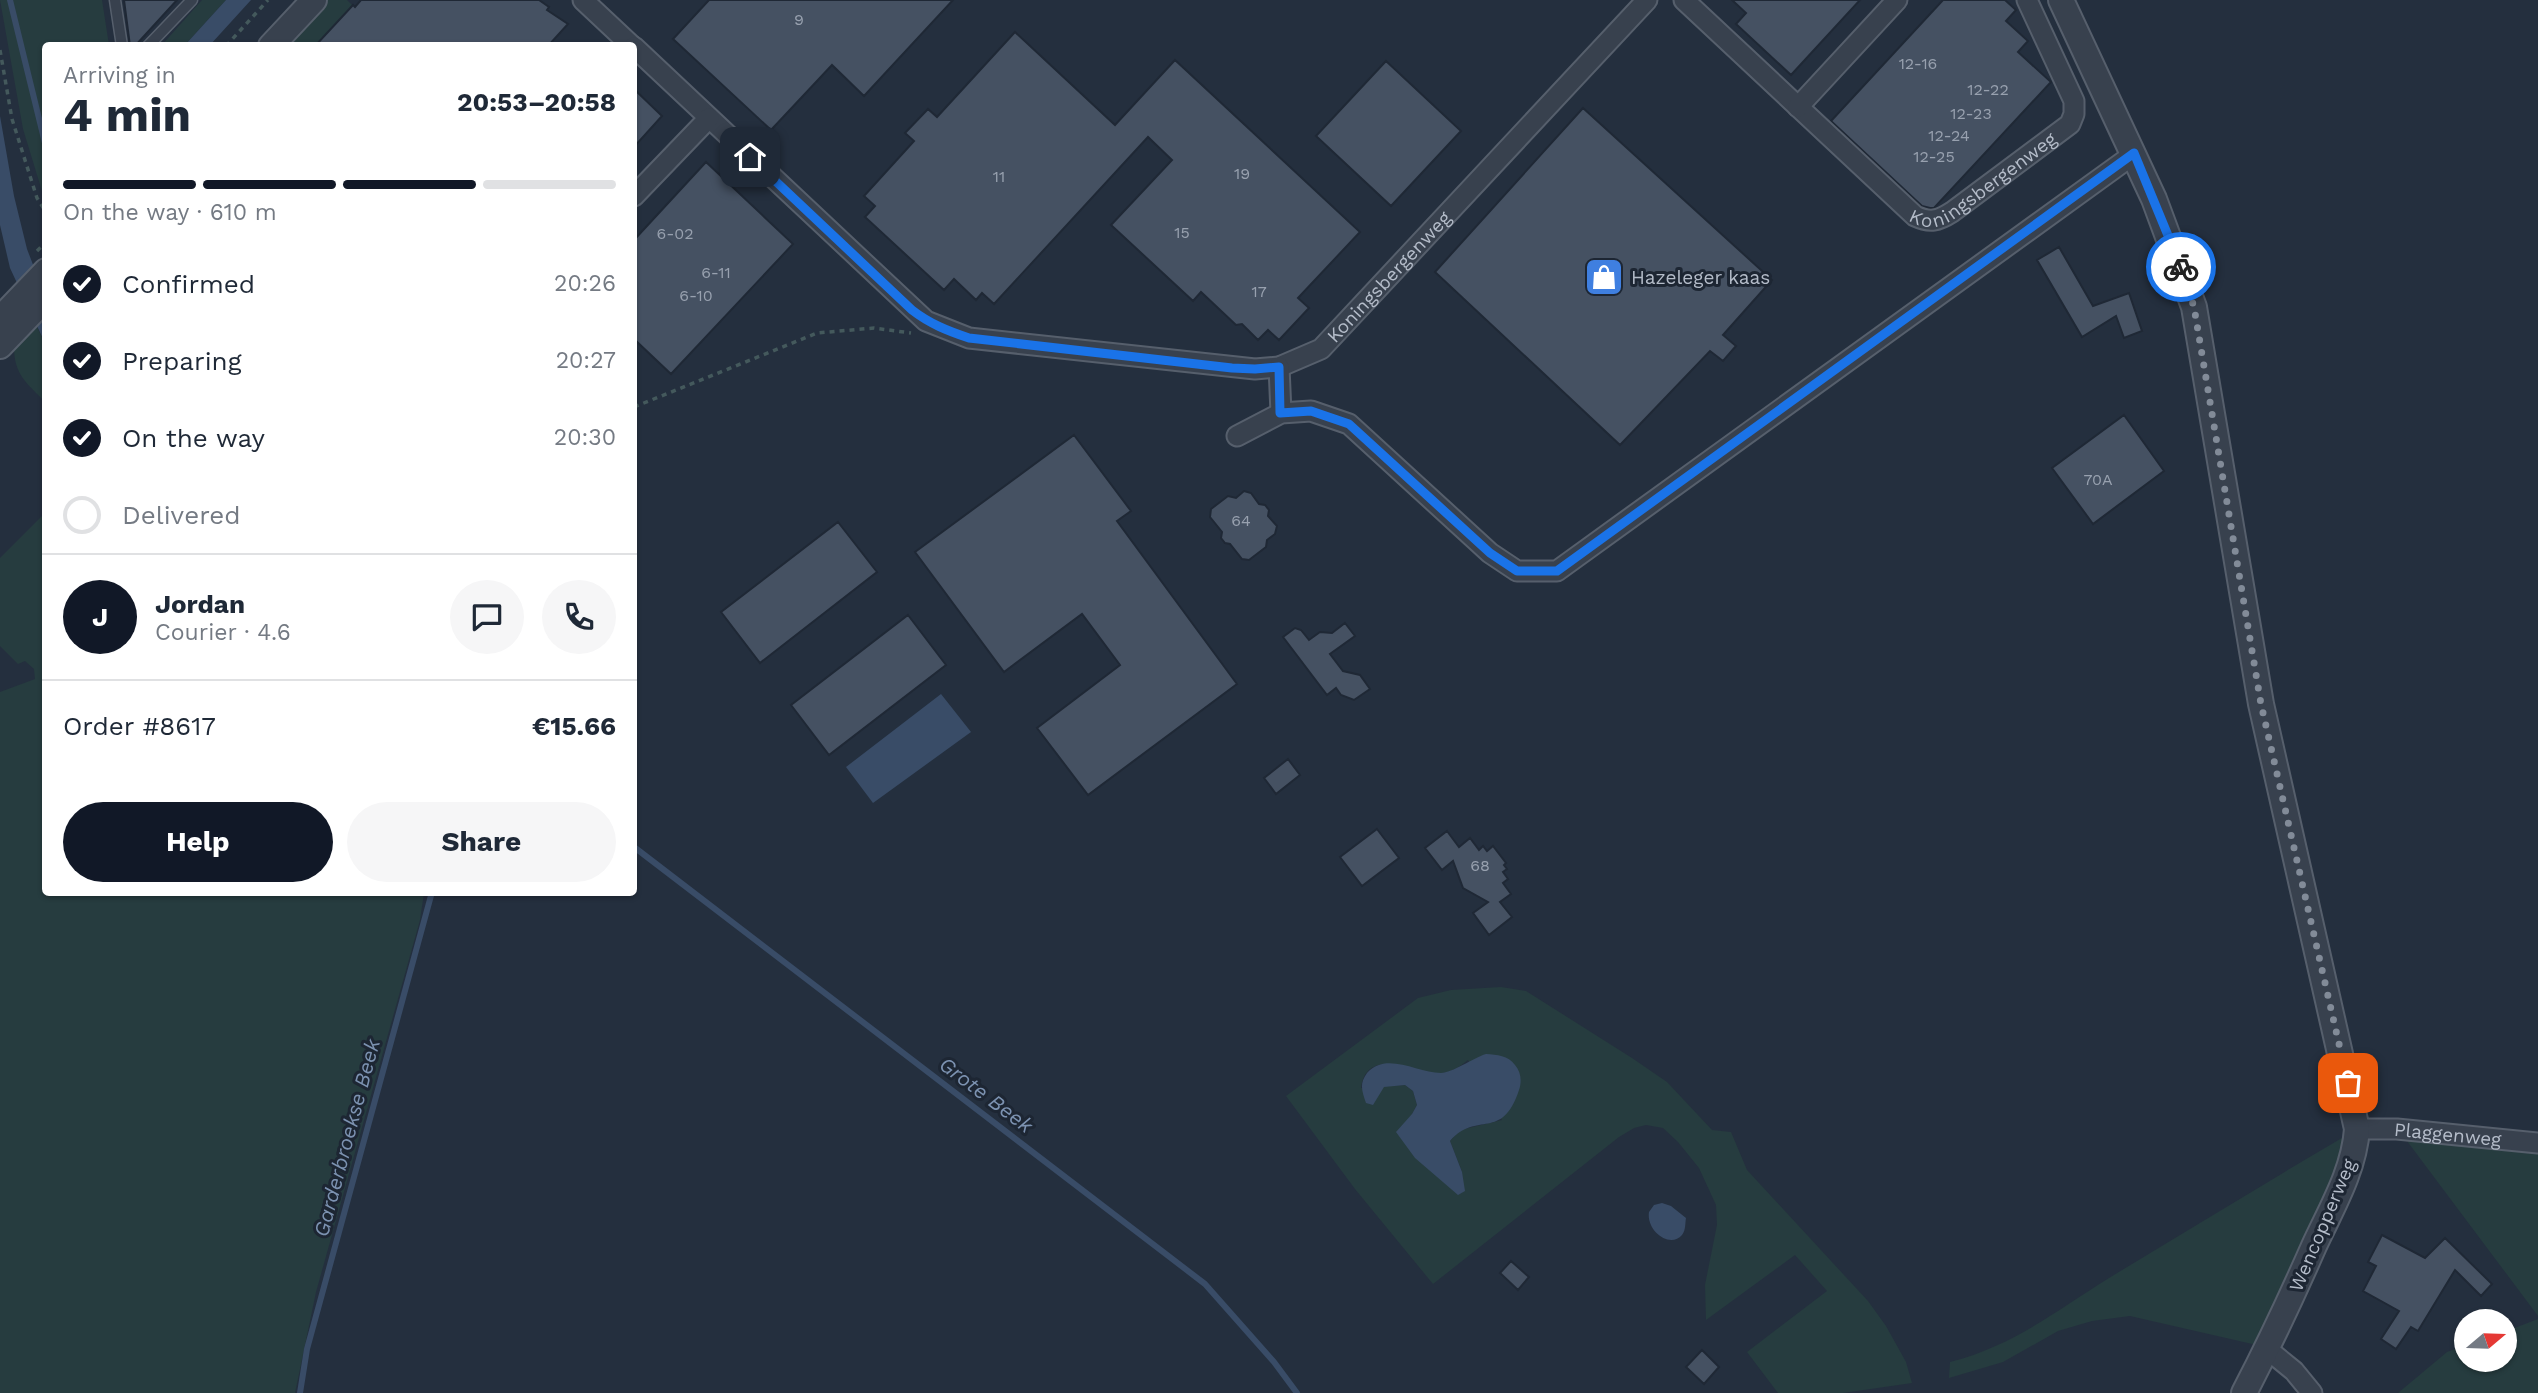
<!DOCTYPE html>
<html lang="en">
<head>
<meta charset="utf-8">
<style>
  :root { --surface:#fff; --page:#f6f6f7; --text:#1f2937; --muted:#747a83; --line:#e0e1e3; --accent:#111827 }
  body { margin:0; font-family:"Work Sans",sans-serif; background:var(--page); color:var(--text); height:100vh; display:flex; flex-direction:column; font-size:26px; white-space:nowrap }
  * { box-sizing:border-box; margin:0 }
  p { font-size:23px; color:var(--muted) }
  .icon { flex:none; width:38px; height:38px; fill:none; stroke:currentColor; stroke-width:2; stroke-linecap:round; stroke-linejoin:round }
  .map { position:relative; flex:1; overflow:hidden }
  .drawer { position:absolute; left:42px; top:42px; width:595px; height:854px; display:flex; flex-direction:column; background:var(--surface); border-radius:7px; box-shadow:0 2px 5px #0004 }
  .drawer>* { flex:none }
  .needle { width:46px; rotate:71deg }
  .controls { position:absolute; left:2454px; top:1309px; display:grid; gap:14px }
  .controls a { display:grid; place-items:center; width:63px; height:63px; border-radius:50%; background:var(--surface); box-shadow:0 2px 5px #0004; font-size:35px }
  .pin { position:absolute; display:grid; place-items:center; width:60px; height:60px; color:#fff; margin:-30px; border-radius:14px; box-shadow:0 4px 10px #0006 }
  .courier { position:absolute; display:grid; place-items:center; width:70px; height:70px; margin:-35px; border:5px solid #1a73e8; border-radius:50%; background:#fff; color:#222; box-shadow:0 2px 9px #0007 }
  .summary em { font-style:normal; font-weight:700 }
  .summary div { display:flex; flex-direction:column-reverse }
  .summary { display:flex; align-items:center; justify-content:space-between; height:119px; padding:0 21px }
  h1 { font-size:46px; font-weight:700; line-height:52px }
  .bar { display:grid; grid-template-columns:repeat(4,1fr); gap:10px 7px; align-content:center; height:84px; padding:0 21px }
  .bar i { height:9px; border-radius:5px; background:var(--line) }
  .bar .on { background:var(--accent) }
  .bar p { grid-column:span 4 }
  .line { display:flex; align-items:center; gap:18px; padding:0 21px; border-top:2px solid var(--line) }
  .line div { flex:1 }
  .round { display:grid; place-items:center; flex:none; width:74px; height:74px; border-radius:37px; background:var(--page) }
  ol { padding:0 21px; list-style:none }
  li { display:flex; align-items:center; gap:21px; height:77px }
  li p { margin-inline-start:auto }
  li .icon { padding:7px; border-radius:50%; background:var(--accent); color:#fff; stroke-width:4 }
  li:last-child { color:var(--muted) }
  li i { width:38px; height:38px; border:4px solid var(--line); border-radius:50% }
  .primary-button { display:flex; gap:14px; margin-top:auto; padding:14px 21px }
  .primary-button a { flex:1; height:80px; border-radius:42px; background:var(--accent); color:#fff; font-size:28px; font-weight:700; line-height:80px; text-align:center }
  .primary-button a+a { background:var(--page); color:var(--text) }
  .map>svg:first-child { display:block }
  .green { fill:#263c3f; fill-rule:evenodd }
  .water { fill:#394c67 }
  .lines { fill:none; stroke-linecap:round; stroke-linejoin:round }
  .stream { stroke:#394c67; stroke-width:6 }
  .building { fill:#455162; stroke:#1f2835; stroke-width:2 }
  .service-casing { stroke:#565f6c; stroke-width:13 }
  .minor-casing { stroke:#565f6c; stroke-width:23 }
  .tertiary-casing { stroke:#565f6c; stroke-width:28 }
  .path { stroke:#44595c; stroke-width:3.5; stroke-dasharray:5 5; stroke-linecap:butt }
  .service { stroke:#38414e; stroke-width:10 }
  .minor { stroke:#38414e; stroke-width:19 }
  .tertiary { stroke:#38414e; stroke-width:24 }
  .done { stroke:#828b98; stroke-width:7; stroke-dasharray:0 12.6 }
  .route { stroke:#1a73e8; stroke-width:9 }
  .labels { text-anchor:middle; stroke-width:6; stroke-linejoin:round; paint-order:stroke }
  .number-label { font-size:16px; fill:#98a1af }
  .street-label { font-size:19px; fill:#b4bcc9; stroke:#1d2633 }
  .poi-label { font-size:19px; fill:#b4bcc9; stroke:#1d2633; text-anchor:start }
  .water-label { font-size:21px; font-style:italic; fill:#7c92b1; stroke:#1d2633 }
</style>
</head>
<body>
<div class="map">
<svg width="2538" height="1393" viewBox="0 0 2538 1393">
  <rect width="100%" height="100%" fill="#242f3e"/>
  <path class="green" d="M0,0H102L109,45L46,46L45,201L23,129Z
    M202,0H226L185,45L161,46Z
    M323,0H347L355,8L322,45L280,46Z
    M36,325L45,343V402C27,383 14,375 14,347Z
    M45,513L46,892L424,893L420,920L316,1292L295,1393H0V692L35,679L34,669L25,661L18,664L0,646V558Z
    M1501,987L1526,991L1632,1058L1667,1082L1712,1130L1731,1132L1747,1170L1868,1301L1886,1326L1906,1362L1912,1383L1843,1393H1778L1747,1352L1827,1291L1795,1255L1706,1320L1705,1285L1717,1225L1716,1205L1699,1168L1678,1142L1663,1128L1646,1125L1634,1128L1619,1137L1433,1284L1355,1189L1286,1096L1418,998L1451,990ZM1468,1060L1502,1120L1460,1130L1450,1141L1462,1172L1412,1114L1417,1105L1413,1091L1405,1085L1361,1088C1367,1043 1418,1076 1443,1073C1453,1072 1460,1066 1468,1060Z
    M2347,1135V1145L2261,1346L2130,1316L2092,1321L2058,1331L2003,1362L1949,1378L1950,1362C2015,1345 2054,1312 2109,1278C2188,1230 2267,1182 2347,1135Z
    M2404,1137L2538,1151V1316Z
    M2538,1319V1393H2398L2447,1352L2466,1345V1360H2504V1332Z"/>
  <path class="water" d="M226,0H251L210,45H185Z
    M0,116L14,196L27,249L45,296V343L10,268L0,225Z
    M941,694L971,732L873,803L846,767Z
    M1486,1054C1497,1055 1508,1055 1515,1065C1521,1072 1522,1081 1519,1090C1502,1142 1477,1110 1450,1141L1462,1172L1465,1191L1458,1195L1415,1158L1396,1132L1412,1114L1417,1105L1413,1091L1405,1085L1384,1087L1373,1105L1366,1103C1362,1091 1359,1084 1367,1073C1386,1051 1418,1073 1441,1073C1452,1073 1473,1058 1486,1054Z
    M1662,1203L1671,1206L1686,1218C1685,1223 1686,1230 1682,1235C1670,1249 1646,1231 1649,1212L1654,1205Z"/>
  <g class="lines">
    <path class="stream" d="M10,0L46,147
      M634,847L1205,1284L1274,1362L1297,1393
      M300,1393L307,1349L432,892"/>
  </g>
  <path class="building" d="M124,0H177L135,46H130Z
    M361,0H539L549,7L547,10L568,24L548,46H315L353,5L355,7Z
    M709,0H953L864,96L832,65L771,130L673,39Z
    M1732,0H1860L1791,75L1736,24L1746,13Z
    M1943,0H2005L2016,10L2006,21L2028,41L2018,52L2051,82L1934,208H1930L1922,206L1831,121Z
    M1015,32L1115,125L1175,60L1360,232L1298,298L1309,308L1279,340L1268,330L1258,340L1242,324L1236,325L1201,292L1193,301L1111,225L1172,160L1148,137L994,304L982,293L976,300L954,279L944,290L865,217L875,206L864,196L914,141L905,133L928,109L937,117Z
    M1386,61L1461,131L1391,206L1316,136Z
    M634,89L662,116L634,147Z
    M1583,108L1772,280L1723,335L1736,346L1723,361L1710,351L1620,445L1435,272Z
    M706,162L793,244L671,374L634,339V240Z
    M2059,247L2093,306L2129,293L2142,331L2124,338L2116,316L2082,337L2037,260Z
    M2124,415L2164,471L2093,524L2052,468Z
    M1074,435L1131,511L1117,521L1237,684L1088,795L1037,728L1120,665L1082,614L1004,672L915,552Z
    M1244,491L1251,493L1259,504L1265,505L1269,510L1268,516L1277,526L1275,534L1267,540L1266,547L1249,560L1242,559L1230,544L1225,543L1221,538L1222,532L1210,517L1211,509L1228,496L1236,498Z
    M838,522L877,572L760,663L721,612Z
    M908,615L946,665L829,755L791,705Z
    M1345,623L1355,636L1330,654L1343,671L1360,675L1370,689L1354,700L1341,695L1336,688L1327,695L1283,637L1295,628L1301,630L1309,640L1320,632L1332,633Z
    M1288,759L1300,775L1276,794L1264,778Z
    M1377,829L1399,858L1362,886L1340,857Z
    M1447,831L1459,847L1470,838L1479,850L1483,846L1487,851L1493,846L1506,863L1504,865L1507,869L1503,872L1508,879L1503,883L1511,894L1500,902L1512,917L1489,935L1473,913L1488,902L1463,888L1453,861L1442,870L1425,848Z
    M2382,1235L2425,1258L2445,1238L2492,1284L2481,1296L2455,1270L2418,1331L2411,1327L2396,1349L2381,1339L2399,1311L2363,1291L2376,1266L2368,1262Z
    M1511,1261L1529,1277L1518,1290L1500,1273Z
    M1702,1350L1719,1367L1704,1384L1686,1367Z"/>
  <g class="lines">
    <defs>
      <path id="service" d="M115,0L122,46
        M148,46L192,0"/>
      <g id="minor">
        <path d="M583,0L632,46"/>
        <path id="s1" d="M1684,0L1915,216C1930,223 1938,221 1952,212L2070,124L2074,114V101L2027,0"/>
        <path id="s2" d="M634,47L926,321L969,338L1255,369L1279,367L1321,349L1647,0"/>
        <path d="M1798,107L1897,0"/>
        <path d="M634,196L709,118"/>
        <path d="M1279,367L1281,413"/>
        <path d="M1237,436L1281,413L1311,411L1349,424L1490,553L1517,571H1557L2134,154"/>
        <path id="s3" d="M2357,1129H2397L2538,1143"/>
        <path d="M2267,1349L2294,1371L2312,1393"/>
      </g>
      <path id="tertiary" d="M2061,0L2154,199L2194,307L2261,704L2357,1129C2354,1171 2331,1209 2314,1246C2292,1296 2269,1345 2244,1393
        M271,46L314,0
        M0,319L46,271
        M0,346L46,298"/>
    </defs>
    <use href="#service" class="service-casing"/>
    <use href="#minor" class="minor-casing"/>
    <use href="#tertiary" class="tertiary-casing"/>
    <path class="path" d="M226,46L268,0
      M0,50L12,119L37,198L46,212
      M37,251L46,242
      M634,407L817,333L874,328L911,333"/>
    <use href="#service" class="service"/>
    <use href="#minor" class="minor"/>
    <use href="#tertiary" class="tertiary"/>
  </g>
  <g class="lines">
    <path class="done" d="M2181,267L2194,307L2261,704L2348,1083"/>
    <path class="route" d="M750,157L912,310C930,324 948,331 969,338L1232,368L1255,369L1279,367L1280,413L1311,411L1349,424L1490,553L1517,571H1557L2134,153L2181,267"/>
  </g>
  <defs>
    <symbol id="shop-square" viewBox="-11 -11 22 22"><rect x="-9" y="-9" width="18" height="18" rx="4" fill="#3f7fe0" stroke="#1d2633"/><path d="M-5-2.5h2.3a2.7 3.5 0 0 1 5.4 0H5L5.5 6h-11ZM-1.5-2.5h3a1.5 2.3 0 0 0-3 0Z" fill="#fff"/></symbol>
  </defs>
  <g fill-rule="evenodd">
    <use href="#shop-square" x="1582" y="255" width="44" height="44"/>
  </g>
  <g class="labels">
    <g class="number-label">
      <text x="799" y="25">9</text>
      <text x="1918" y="69">12-16</text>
      <text x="1988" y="95">12-22</text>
      <text x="1971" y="119">12-23</text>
      <text x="1949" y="141">12-24</text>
      <text x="1934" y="162">12-25</text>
      <text x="1242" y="179">19</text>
      <text x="999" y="182">11</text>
      <text x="1182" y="238">15</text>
      <text x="675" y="239">6-02</text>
      <text x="716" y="278">6-11</text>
      <text x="1259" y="297">17</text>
      <text x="696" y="301">6-10</text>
      <text x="2098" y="485">70A</text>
      <text x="1241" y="526">64</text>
      <text x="1480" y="871">68</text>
    </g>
    <g class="street-label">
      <text dy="7" stroke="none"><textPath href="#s1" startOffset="397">Koningsbergenweg</textPath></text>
      <text dy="7" stroke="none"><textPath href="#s2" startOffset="903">Koningsbergenweg</textPath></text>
      <text dy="7" stroke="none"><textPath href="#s3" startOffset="91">Plaggenweg</textPath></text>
      <text transform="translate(2322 1225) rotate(-67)" y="7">Wencopperweg</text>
    </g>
    <g class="poi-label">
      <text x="1631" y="284">Hazeleger kaas</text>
    </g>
    <g class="water-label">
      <text transform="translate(986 1095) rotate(37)" y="7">Grote Beek</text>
      <text transform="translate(347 1138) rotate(-75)" y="7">Garderbroekse Beek</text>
    </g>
  </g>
</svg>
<div class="controls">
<a><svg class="needle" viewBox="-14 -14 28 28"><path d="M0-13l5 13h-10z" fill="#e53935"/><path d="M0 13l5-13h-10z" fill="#747a83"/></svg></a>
</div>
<div class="pin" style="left:2348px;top:1083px;background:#ea580c"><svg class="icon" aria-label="bag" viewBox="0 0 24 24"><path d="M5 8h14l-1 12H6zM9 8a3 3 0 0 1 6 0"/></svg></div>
<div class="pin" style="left:750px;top:157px;background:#1f2937"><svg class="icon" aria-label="home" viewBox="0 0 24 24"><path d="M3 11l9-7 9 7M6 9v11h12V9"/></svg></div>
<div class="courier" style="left:2181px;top:267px"><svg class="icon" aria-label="bike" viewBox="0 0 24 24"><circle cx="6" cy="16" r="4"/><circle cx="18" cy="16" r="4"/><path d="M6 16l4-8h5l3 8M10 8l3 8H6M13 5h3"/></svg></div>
<section class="drawer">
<div class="summary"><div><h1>4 min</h1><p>Arriving in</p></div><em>20:53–20:58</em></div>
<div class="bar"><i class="on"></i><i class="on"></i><i class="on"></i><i></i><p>On the way · 610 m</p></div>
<ol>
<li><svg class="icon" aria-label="check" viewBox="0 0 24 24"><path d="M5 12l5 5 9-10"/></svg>Confirmed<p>20:26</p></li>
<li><svg class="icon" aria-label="check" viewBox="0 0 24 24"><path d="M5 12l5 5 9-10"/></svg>Preparing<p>20:27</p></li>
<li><svg class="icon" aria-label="check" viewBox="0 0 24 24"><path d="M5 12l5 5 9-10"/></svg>On the way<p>20:30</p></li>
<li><i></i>Delivered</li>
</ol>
<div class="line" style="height:126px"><b class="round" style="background:var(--accent);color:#fff">J</b><div><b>Jordan</b><p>Courier · 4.6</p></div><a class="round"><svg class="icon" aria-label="chat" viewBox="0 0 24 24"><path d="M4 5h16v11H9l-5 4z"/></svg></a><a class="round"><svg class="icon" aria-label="phone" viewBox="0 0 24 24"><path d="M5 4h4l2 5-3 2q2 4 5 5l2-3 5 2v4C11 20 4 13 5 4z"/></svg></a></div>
<div class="line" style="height:91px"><div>Order #8617</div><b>€15.66</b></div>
<div class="primary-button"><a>Help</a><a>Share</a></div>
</section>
</div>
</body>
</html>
